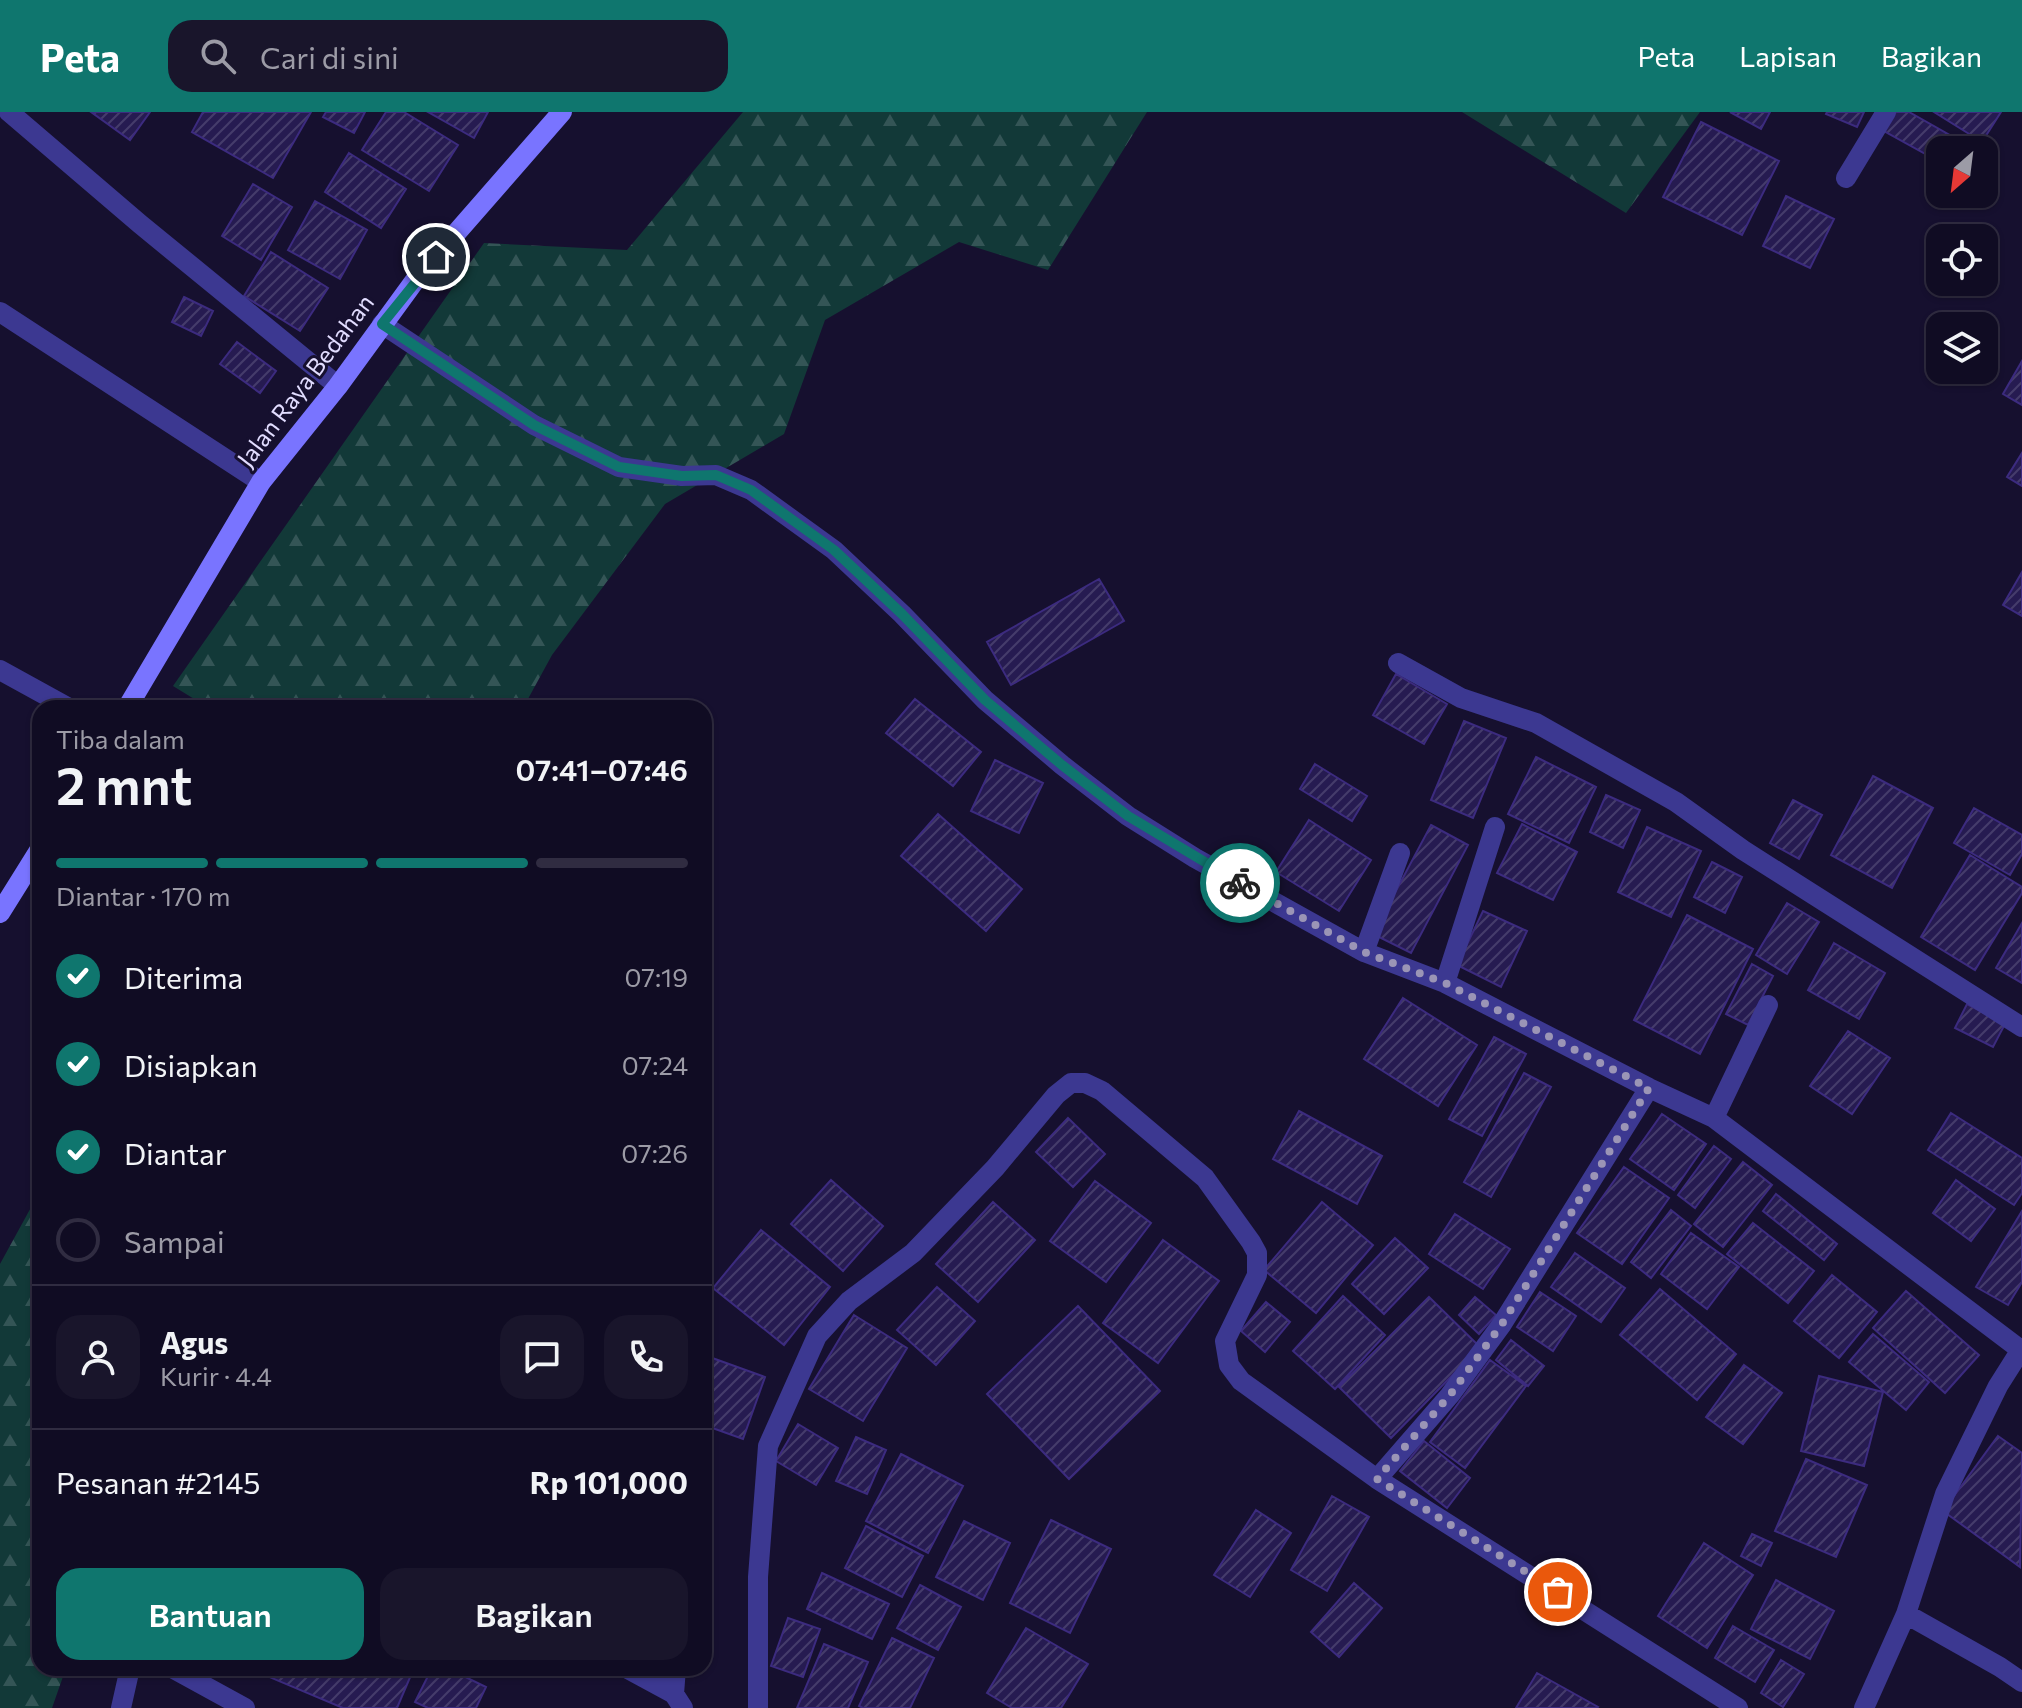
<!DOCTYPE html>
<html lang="id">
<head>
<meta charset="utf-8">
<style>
  :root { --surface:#100c23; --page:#19152b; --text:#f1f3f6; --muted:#9c9ba6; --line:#302c41; --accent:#0f766e }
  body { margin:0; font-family:Commissioner,sans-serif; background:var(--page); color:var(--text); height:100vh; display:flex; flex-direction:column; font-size:30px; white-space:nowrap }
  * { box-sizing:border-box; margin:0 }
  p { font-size:26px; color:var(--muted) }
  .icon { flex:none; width:44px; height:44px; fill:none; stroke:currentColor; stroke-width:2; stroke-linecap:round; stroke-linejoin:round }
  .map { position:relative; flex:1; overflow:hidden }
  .sheet { position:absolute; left:32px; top:588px; width:680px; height:976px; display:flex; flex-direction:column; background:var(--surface); border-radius:24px; box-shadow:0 2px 6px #0004,0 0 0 2px var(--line) }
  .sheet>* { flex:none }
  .needle { width:52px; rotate:208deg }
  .tools { position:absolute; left:1926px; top:24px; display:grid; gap:16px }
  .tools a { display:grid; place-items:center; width:72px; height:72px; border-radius:16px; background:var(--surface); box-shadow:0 2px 6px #0004,0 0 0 2px var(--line); font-size:40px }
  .pin { position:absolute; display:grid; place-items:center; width:68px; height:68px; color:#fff; margin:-34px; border:4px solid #fff; border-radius:50%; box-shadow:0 2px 8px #0007 }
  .courier { position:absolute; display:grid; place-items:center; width:80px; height:80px; margin:-40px; border:6px solid #0f766e; border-radius:50%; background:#fff; color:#222; box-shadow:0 2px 10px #0007 }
  .headline em { font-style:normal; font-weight:600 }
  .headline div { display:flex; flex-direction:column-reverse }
  .headline { display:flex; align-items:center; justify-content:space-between; height:136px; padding:0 24px }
  h1 { font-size:52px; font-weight:600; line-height:60px }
  .bar { display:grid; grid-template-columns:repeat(4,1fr); gap:12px 8px; align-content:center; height:96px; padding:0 24px }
  .bar i { height:10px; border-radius:6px; background:var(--line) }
  .bar .selected { background:var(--accent) }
  .bar p { grid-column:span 4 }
  .line { display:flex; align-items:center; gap:20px; padding:0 24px; border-top:2px solid var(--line) }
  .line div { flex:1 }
  .round { display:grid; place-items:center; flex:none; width:84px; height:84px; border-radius:24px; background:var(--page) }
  ol { padding:0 24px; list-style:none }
  li { display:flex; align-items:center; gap:24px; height:88px }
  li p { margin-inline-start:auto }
  li .icon { padding:8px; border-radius:50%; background:var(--accent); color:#fff; stroke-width:4 }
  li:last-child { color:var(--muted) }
  li i { width:44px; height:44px; border:4px solid var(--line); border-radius:50% }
  .cta { display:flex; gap:16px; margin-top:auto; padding:16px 24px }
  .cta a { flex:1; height:92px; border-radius:24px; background:var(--accent); color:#fff; font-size:32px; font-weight:600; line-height:92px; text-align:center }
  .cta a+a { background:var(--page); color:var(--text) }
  header { display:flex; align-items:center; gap:48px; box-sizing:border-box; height:112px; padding:0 40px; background:var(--accent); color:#fff }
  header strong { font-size:38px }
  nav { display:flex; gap:44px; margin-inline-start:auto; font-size:28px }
  .search { width:560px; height:72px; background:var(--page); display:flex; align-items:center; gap:20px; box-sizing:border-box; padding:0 28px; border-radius:24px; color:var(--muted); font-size:30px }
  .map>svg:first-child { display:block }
  .forest { fill:url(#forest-firs) }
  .building { fill:url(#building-hatch); stroke:#3c2b7f; stroke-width:2 }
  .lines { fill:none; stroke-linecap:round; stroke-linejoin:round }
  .street { stroke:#3c3891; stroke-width:20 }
  .secondary { stroke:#7974ff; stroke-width:20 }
  .done { stroke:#9b95b6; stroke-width:8; stroke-dasharray:0 14.4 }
  .route { stroke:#0f766e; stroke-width:10 }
  .labels { text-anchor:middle; stroke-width:6; stroke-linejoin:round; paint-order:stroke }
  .street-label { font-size:24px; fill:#e2ddff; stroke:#16102f }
</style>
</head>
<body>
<header>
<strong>Peta</strong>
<div class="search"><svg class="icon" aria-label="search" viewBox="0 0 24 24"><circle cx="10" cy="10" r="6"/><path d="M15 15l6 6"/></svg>Cari di sini</div>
<nav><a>Peta</a><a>Lapisan</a><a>Bagikan</a></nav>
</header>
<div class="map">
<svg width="2022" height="1596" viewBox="0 0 2022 1596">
  <defs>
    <pattern id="forest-firs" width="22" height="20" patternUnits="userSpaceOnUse" patternTransform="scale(2)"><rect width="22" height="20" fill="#123938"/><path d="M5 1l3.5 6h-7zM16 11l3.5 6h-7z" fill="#345556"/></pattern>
    <pattern id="building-hatch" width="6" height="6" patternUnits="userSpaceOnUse" patternTransform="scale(2)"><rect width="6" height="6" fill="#261b51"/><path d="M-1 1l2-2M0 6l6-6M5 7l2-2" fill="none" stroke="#453c6b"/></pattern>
  </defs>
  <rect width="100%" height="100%" fill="#16102f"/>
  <path class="forest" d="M743,0H1147L1048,158L959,130L825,208L784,322L665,392L552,543L523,596H209L173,574L484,131L627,138Z
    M1462,0H1700L1626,101Z
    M40,1079V1556H66L52,1596H0V1152Z"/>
  <path class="building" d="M91,0H150L130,28Z
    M203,0H311L273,66L192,20Z
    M326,0H365L354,21L323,5Z
    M386,0H404L458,33L429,79L362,38Z
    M428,0H488L474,26Z
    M1730,0H1770L1761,17Z
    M1827,0H1864L1857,15L1826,2Z
    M1895,0H1909L1969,34L1967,38H1940V50L1884,19Z
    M1934,0H2001L1982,30Z
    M1701,10L1779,49L1742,123L1663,85Z
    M349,41L406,77L381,116L325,80Z
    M253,72L292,95L261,148L222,124Z
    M1786,84L1834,107L1810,156L1763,134Z
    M315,89L367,118L340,167L288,138Z
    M271,140L328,176L300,219L244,184Z
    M184,185L213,199L201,224L172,210Z
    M237,230L276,259L260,281L220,252Z
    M2022,249V293L2003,282Z
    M2022,341V374L2007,365Z
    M2022,460V504L2003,493Z
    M1099,467L1124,509L1011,573L987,530Z
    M1396,562L1447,592L1424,632L1373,603Z
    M915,587L981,640L953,674L886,621Z
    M1464,609L1506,626L1473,706L1431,688Z
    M1536,645L1596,675L1569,731L1508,702Z
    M995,648L1043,671L1019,721L971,699Z
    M1315,652L1367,684L1352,709L1300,677Z
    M1873,664L1933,696L1892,776L1831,743Z
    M1606,683L1640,698L1623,736L1590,720Z
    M1793,688L1822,703L1799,747L1770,731Z
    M1974,696L2022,723V742L2010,763L1954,731Z
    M938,702L1022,777L986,819L901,744Z
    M1309,708L1371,748L1339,799L1276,760Z
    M1522,712L1577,740L1553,788L1497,761Z
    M1431,713L1468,733L1411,841L1373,822Z
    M1647,715L1701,739L1671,805L1618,780Z
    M1970,743L2022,775V781L1975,858L1921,825Z
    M1712,750L1742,765L1725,801L1694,785Z
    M1787,791L1819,810L1787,862L1756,843Z
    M1483,799L1527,819L1501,875L1457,853Z
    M1687,803L1753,837L1700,942L1634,908Z
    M2022,811V871L1996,856Z
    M1834,831L1885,861L1859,907L1808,878Z
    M1752,852L1773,864L1748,913L1726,902Z
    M1403,886L1477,933L1438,994L1364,947Z
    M1967,892L2005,912L1993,935L1955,916Z
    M1848,919L1890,946L1852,1002L1810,974Z
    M1494,925L1526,942L1482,1024L1449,1007Z
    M1524,961L1551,975L1491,1085L1464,1070Z
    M1299,999L1382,1044L1357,1092L1273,1047Z
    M1951,1001L2022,1046V1081L2014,1093L1928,1038Z
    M1662,1002L1706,1032L1674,1078L1630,1047Z
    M1068,1006L1105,1042L1073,1075L1036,1040Z
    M1714,1034L1731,1047L1695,1096L1678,1083Z
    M1743,1050L1772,1073L1723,1135L1694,1112Z
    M1624,1055L1669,1086L1622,1152L1577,1121Z
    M831,1068L883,1114L843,1159L791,1112Z
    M1956,1068L1995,1097L1971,1129L1933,1101Z
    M1095,1069L1151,1111L1106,1170L1050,1129Z
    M1776,1082L1837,1132L1824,1148L1763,1099Z
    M993,1090L1035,1128L978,1190L936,1152Z
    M1322,1090L1373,1133L1316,1201L1264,1158Z
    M1671,1098L1691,1114L1651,1166L1631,1150Z
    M2022,1099V1170L2008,1193L1976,1175Z
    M1455,1102L1510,1137L1483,1177L1429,1142Z
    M1753,1111L1814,1159L1788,1191L1727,1142Z
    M761,1118L830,1175L784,1233L713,1176Z
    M1691,1121L1739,1155L1707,1197L1661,1162Z
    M1395,1126L1428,1156L1384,1202L1352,1172Z
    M1163,1128L1219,1169L1158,1251L1103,1211Z
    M1575,1141L1625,1176L1601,1210L1551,1175Z
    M1832,1163L1877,1200L1839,1246L1794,1209Z
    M937,1175L975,1209L936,1253L897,1218Z
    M1660,1177L1736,1242L1697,1288L1620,1223Z
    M1906,1179L1979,1243L1945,1281L1873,1216Z
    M1540,1180L1576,1204L1553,1239L1517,1215Z
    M1343,1184L1385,1223L1335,1277L1293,1239Z
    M1429,1185L1480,1235L1391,1326L1339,1275Z
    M1475,1185L1496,1203L1479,1222L1459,1203Z
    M1266,1190L1290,1210L1265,1240L1241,1219Z
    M1078,1194L1160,1279L1069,1367L987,1282Z
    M854,1203L907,1236L863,1309L809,1277Z
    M1873,1222L1929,1270L1906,1298L1849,1250Z
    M1511,1228L1544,1254L1528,1274L1496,1248Z
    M704,1243L765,1265L743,1327L704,1313Z
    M1490,1248L1526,1274L1465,1356L1430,1330Z
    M1744,1253L1782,1281L1743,1332L1706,1305Z
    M1819,1264L1883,1280L1864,1354L1801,1339Z
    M798,1312L838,1336L816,1373L776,1349Z
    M1998,1324L2022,1341L2020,1455L1943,1399Z
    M856,1325L886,1338L867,1382L836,1369Z
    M1424,1329L1470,1366L1447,1396L1400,1359Z
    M901,1342L963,1374L928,1441L866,1409Z
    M1806,1347L1867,1373L1836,1445L1775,1419Z
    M1332,1384L1369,1405L1327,1479L1291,1458Z
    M1256,1398L1291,1421L1250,1485L1214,1463Z
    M1051,1408L1111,1437L1070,1521L1010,1491Z
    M964,1409L1010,1431L983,1488L936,1465Z
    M866,1414L923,1444L902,1485L845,1456Z
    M1752,1422L1772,1431L1761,1454L1741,1444Z
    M1704,1431L1753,1463L1707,1536L1658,1504Z
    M822,1461L889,1492L872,1527L807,1497Z
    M1776,1468L1834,1499L1810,1547L1751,1517Z
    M1354,1471L1382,1496L1339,1545L1311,1520Z
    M920,1473L961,1495L938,1538L897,1516Z
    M788,1506L820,1517L803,1565L771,1554Z
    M1733,1514L1774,1538L1755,1570L1715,1546Z
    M1026,1516L1088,1552L1061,1596H1012L987,1581Z
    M892,1526L934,1546L910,1596H863L859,1594Z
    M824,1532L868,1550L848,1596H797Z
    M1781,1548L1804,1562L1783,1595L1761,1581Z
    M248,1556H414L397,1596H343Z
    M432,1556H447L486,1575L476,1596H428L415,1590Z
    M1537,1561L1598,1595L1597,1596H1516Z"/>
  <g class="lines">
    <path class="street" d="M9,0L140,112L338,274
      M1846,66L1886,0
      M0,200L261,370
      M382,212L534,313L619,355L682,364L716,363L751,378L834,438L902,502L985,588L1062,653L1128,704L1195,746L1364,840L1445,871L1649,976L1714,1006L2021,1238
      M1398,551L1461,586L1536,611L1676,690L1743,738L2022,915
      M0,558L69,596
      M1364,840L1400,741
      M1445,871L1495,715
      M1714,1006L1768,893
      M1377,1367L1450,1283L1502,1212L1649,976
      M1906,1502L2000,1555L2022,1570
      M172,1556L245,1596
      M626,1556L674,1582L683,1596
      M674,1582L676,1556
      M121,1596L130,1556
      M758,1596V1465L768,1334L817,1224L849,1189L913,1141L995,1056L1056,983L1071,971H1085L1102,979L1205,1066L1251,1130L1257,1141V1163L1225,1229L1229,1253L1241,1269L1377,1367L1738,1596
      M1864,1596L1906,1502L1945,1382L1998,1274L2022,1236"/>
    <path class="secondary" d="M127,596L261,370L338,274L416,167L562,0
      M0,801L40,737"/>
  </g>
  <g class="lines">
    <path class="done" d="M1240,771L1364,840L1445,871L1649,976L1502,1212L1450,1283L1377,1367L1558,1480"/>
    <path class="route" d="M436,145L382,212L534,313L619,355L682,364L716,363L751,378L834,438L902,502L985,588L1062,653L1128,704L1240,771"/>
  </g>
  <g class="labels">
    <g class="street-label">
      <text transform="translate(306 269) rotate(-53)" y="8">Jalan Raya Bedahan</text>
    </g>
  </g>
</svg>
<div class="tools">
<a><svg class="needle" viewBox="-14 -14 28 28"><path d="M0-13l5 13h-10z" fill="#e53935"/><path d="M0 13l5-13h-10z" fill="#9c9ba6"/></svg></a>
<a><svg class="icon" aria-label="locate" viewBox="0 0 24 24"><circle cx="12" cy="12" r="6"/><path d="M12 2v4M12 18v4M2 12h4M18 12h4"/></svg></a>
<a><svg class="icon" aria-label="layers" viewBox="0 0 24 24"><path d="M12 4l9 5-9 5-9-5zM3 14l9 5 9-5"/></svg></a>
</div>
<div class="pin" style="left:1558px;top:1480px;background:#ea580c"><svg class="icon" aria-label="bag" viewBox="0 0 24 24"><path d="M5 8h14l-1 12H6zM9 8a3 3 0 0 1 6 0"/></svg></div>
<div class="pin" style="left:436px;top:145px;background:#1f2937"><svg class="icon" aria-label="home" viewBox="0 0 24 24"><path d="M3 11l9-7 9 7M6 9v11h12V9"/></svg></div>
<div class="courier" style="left:1240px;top:771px"><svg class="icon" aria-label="bike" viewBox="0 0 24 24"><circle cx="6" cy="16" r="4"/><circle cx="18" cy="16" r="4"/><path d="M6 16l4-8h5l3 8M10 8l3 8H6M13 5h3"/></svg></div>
<section class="sheet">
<div class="headline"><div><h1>2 mnt</h1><p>Tiba dalam</p></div><em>07:41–07:46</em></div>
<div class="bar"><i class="selected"></i><i class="selected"></i><i class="selected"></i><i></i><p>Diantar · 170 m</p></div>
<ol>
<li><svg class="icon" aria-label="check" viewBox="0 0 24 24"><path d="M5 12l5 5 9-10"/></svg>Diterima<p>07:19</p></li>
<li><svg class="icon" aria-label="check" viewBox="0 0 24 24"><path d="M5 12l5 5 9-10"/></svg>Disiapkan<p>07:24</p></li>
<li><svg class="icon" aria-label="check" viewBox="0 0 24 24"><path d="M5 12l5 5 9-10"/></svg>Diantar<p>07:26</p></li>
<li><i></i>Sampai</li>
</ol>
<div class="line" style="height:144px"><a class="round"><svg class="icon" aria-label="person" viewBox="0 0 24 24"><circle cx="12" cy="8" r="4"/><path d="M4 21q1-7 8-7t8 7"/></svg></a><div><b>Agus</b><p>Kurir · 4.4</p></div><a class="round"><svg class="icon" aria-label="chat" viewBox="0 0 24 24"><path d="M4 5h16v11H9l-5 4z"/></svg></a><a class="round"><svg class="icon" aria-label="phone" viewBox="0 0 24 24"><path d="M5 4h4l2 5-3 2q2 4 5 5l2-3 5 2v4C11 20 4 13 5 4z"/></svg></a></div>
<div class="line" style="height:104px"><div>Pesanan #2145</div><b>Rp 101,000</b></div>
<div class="cta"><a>Bantuan</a><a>Bagikan</a></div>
</section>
</div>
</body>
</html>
